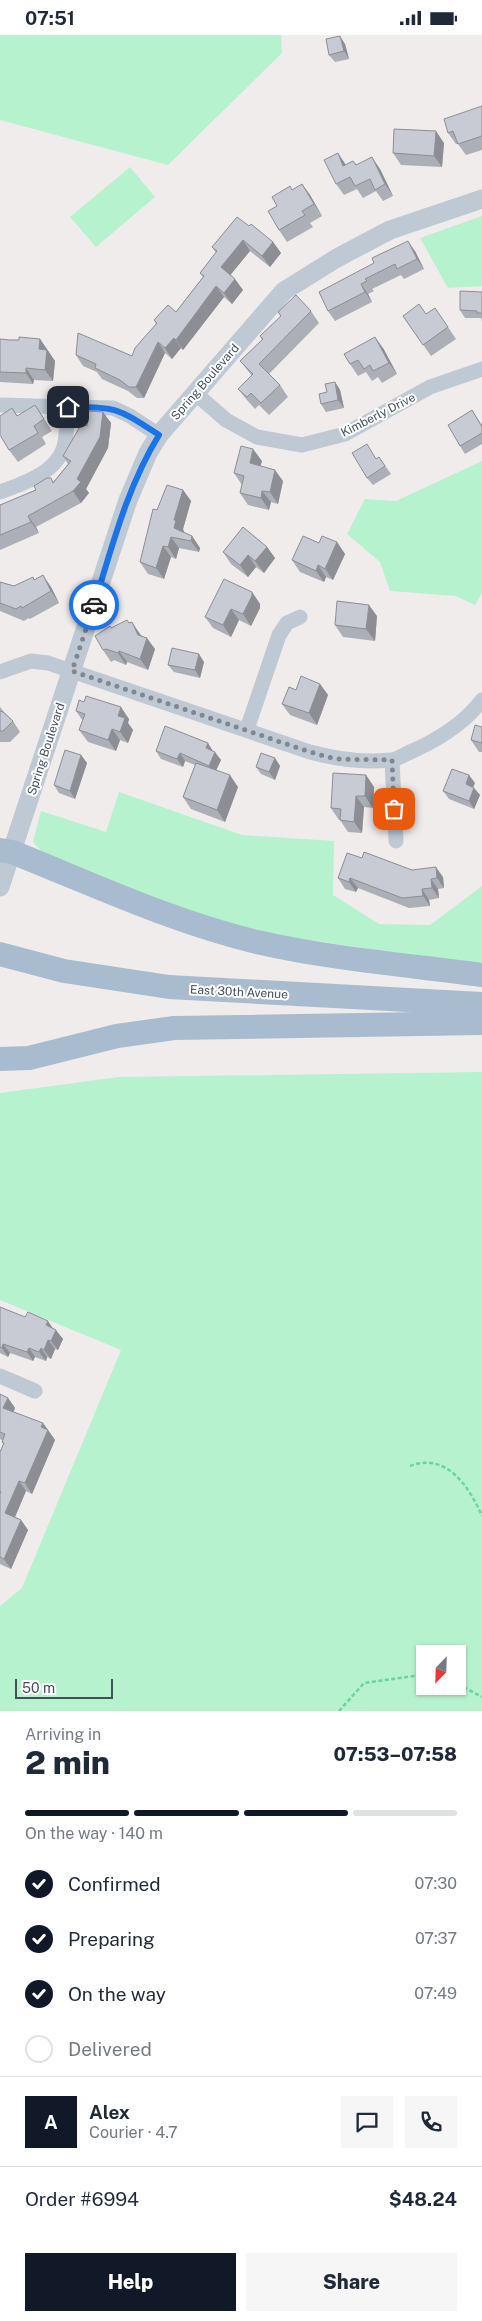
<!DOCTYPE html>
<html lang="en">
<head>
<meta charset="utf-8">
<style>
  :root { --surface:#fff; --page:#f6f6f7; --text:#1f2937; --muted:#747a83; --line:#e0e1e3; --accent:#111827 }
  body { margin:0; font-family:"Public Sans",sans-serif; background:var(--page); color:var(--text); height:100vh; display:flex; flex-direction:column; font-size:19px; white-space:nowrap }
  * { box-sizing:border-box; margin:0 }
  p { font-size:16px; color:var(--muted) }
  .icon { flex:none; width:28px; height:28px; fill:none; stroke:currentColor; stroke-width:2; stroke-linecap:round; stroke-linejoin:round }
  .map { position:relative; height:1676px; overflow:hidden }
  .side { display:flex; flex-direction:column; background:var(--surface); flex:1 }
  .side>* { flex:none }
  .needle { width:32px; rotate:203deg }
  .fabs { position:absolute; left:416px; top:1610px; display:grid; gap:10px }
  .fabs a { display:grid; place-items:center; width:50px; height:50px; border-radius:0px; background:var(--surface); box-shadow:0 1px 4px #0004; font-size:25px }
  .scale { position:absolute; left:15px; bottom:12px; width:98px; box-sizing:border-box; padding-left:5px; border:2px solid #43505c; border-top:0; font-size:14px; line-height:18px; white-space:nowrap; color:#43505c; -webkit-text-stroke:4px #fff; paint-order:stroke }
  .pin { position:absolute; display:grid; place-items:center; width:42px; height:42px; color:#fff; margin:-21px; border-radius:10px; box-shadow:0 2px 8px #0006 }
  .courier { position:absolute; display:grid; place-items:center; width:50px; height:50px; margin:-25px; border:4px solid #1a73e8; border-radius:50%; background:#fff; color:#222; box-shadow:0 1px 6px #0007 }
  .overview em { font-style:normal; font-weight:800 }
  .overview div { display:flex; flex-direction:column-reverse }
  .overview { display:flex; align-items:center; justify-content:space-between; height:85px; padding:0 25px }
  h1 { font-size:32px; font-weight:800; line-height:38px }
  .bar { display:grid; grid-template-columns:repeat(4,1fr); gap:8px 5px; align-content:center; height:60px; padding:0 25px }
  .bar i { height:6px; border-radius:4px; background:var(--line) }
  .bar .current { background:var(--accent) }
  .bar p { grid-column:span 4 }
  .line { display:flex; align-items:center; gap:12px; padding:0 25px; border-top:1px solid var(--line) }
  .line div { flex:1 }
  .round { display:grid; place-items:center; flex:none; width:52px; height:52px; border-radius:0px; background:var(--page) }
  ol { padding:0 25px; list-style:none }
  li { display:flex; align-items:center; gap:15px; height:55px }
  li p { margin-inline-start:auto }
  li .icon { padding:5px; border-radius:50%; background:var(--accent); color:#fff; stroke-width:4 }
  li:last-child { color:var(--muted) }
  li i { width:28px; height:28px; border:2px solid var(--line); border-radius:50% }
  .cta { display:flex; gap:10px; margin-top:auto; padding:10px 25px }
  .cta a { flex:1; height:58px; border-radius:0px; background:var(--accent); color:#fff; font-size:20px; font-weight:800; line-height:58px; text-align:center }
  .cta a+a { background:var(--page); color:var(--text) }
  .status { display:flex; justify-content:space-between; align-items:center; height:35px; padding:0 25px; background:var(--surface); direction:ltr }
  .status svg { height:14px; fill:currentColor }
  .map>svg:first-child { display:block }
  .green { fill:#b6f2cd; fill-rule:evenodd }
  .lines { fill:none; stroke-linecap:round; stroke-linejoin:round }
  .path { stroke:#6bd3a0; stroke-width:2.5; stroke-dasharray:4 2.5; stroke-linecap:butt }
  .minor { stroke:#bec9d4; stroke-width:15 }
  .tertiary { stroke:#bec9d4; stroke-width:19 }
  .primary { stroke:#a9bccf; stroke-width:24 }
  .wall { fill:#acafb5 }
  .shaded-wall { fill:#8c8e94 }
  .building { fill:#c8cbd3; stroke:#8c8e94 }
  .done { stroke:#80878e; stroke-width:5; stroke-dasharray:0 9 }
  .route { stroke:#1a73e8; stroke-width:6 }
  .labels { text-anchor:middle; stroke-width:4; stroke-linejoin:round; paint-order:stroke }
  .street-label { font-size:12px; fill:#43505c; stroke:#fff }
</style>
</head>
<body>
<div class="status"><b>07:51</b><svg viewBox="0 0 49 12"><path d="M0 12V9h3v3zM5 12V6h3v6zM10 12V3h3v9zM15 12V0h3v12zM26 1h20v11H26zM47 4h2v5h-2z"/></svg></div>
<div class="map">
<svg width="482" height="1676" viewBox="0 0 482 1676">
  <rect width="100%" height="100%" fill="#f0ecec"/>
  <path class="green" d="M0,0H281L282,18L168,130L0,85Z
    M130,132L155,162L96,212L70,182Z
    M482,181V251L448,253L420,203Z
    M482,426V558L475,570L456,561L390,556L380,527L347,499L365,464L396,466Z
    M119,757L242,800L334,806L333,860L379,889L430,890L482,851V931L276,900C195,882 120,850 44,819L33,807L41,776L106,797Z
    M482,1037V1676H0V1571L22,1553L121,1315L0,1265V1058L119,1042ZM425,1619H458V1651H425Z"/>
  <g class="lines">
    <path class="path" d="M410,1431C446,1417 469,1451 482,1481
      M458,1649L482,1662
      M339,1676L364,1648L414,1641L425,1643"/>
    <path class="minor" d="M195,358L226,385L257,402L302,410L345,399L430,352L482,334
      M0,370L68,372C67,384 67,396 65,407C60,437 24,448 0,457
      M68,372L113,373L130,381L159,400
      M0,637L31,626L48,628L310,717C336,724 363,728 390,725C396,725 402,721 408,718C436,706 463,690 482,665
      M247,694L279,600L287,588L300,582
      M392,725L396,806
      M0,1341L35,1356"/>
    <path class="tertiary" d="M0,852L128,465L148,418L159,400L284,256L337,223L390,195L482,164"/>
    <path class="primary" d="M0,815L12,817C92,849 173,887 257,907C331,924 407,930 482,940
      M0,919L64,936L169,952L482,969
      M0,1024L29,1023L117,1001L174,993L482,988"/>
  </g>
  <path class="wall" d="M345,9L349,24L335,27L329,20Z
    M482,71V115L466,120L458,109H456L448,98Z
    M444,108L442,132L401,130L393,118Z
    M338,118L345,130L353,126L357,130L380,134L393,161L383,166L376,156L363,163L357,154L344,160L336,149Z
    M302,149L310,160L322,181L310,188L313,192L287,207L279,195L277,171L293,155Z
    M249,191L273,207L281,218L270,232L250,216L230,240L243,255L232,269L224,262L183,315L181,313L172,324L165,318L144,363H137L128,356L102,344L97,337L83,331L76,320L132,321L156,289L154,285L176,277L203,242L200,238L216,218L212,212Z
    M415,216L424,234L404,244L401,240L372,254L374,256L368,259L372,267L335,286L328,276L319,257Z
    M482,257V286L481,283H465L460,275Z
    M311,276L319,288L269,339L280,350L288,362L269,380L259,370L255,374L247,365L238,354L252,341L240,326L262,305L260,301L281,282L278,277Z
    M426,279L448,292L456,304L431,321L403,281Z
    M0,304L10,305L40,304L55,326L53,346L34,345L33,349L0,347Z
    M383,313L397,339L382,348L378,342L372,346L366,337L358,341L350,329L344,319Z
    M335,347L340,355L344,373L326,377L321,369L327,357Z
    M35,370L52,396L42,402L46,409L18,427L9,415L12,373L18,381Z
    M472,375L482,390V409L465,419L460,411Z
    M103,377L111,388L108,413L86,454L89,458L81,468L36,492L39,498L0,515V470L53,447L68,429L63,421L87,391Z
    M379,422L391,439L373,450L367,443L377,424Z
    M262,426L260,431L283,446L278,469L271,467L269,475L248,470L240,458L242,450L234,438Z
    M183,455L191,466L183,494L184,498L192,501L200,513L199,517L179,513L176,524L171,522L164,544L148,539L140,527L157,475Z
    M337,507L345,519L333,545L326,542L324,547L300,537L292,525L319,508Z
    M267,512L275,523L264,538L256,532L248,542L231,529L223,517Z
    M35,544L51,552L59,568L30,584L29,583L24,586L0,576V547L14,551Z
    M252,557L260,569V573L251,591L239,585L231,602L213,593L205,582Z
    M377,581L375,606L343,602L335,590Z
    M129,588L155,614L148,635L127,627L126,630L114,625L111,627L103,615L111,593Z
    M204,627L200,643L174,637L168,630Z
    M320,649L328,660L317,690L290,680L282,669L296,655Z
    M84,667L129,684L128,688L133,695L128,708L120,705L116,716L88,707L79,695L83,686L76,676Z
    M0,672L4,677L13,686L20,697L10,707H0Z
    M482,692V717H479L471,705Z
    M156,716H213L221,725L216,735L238,752L225,787L191,774L183,762L195,730L185,726L183,732L161,724Z
    M81,720L87,728L75,764L59,758L54,750Z
    M275,723L280,731L275,745L261,739L256,732Z
    M366,740L374,752L373,773L364,772L362,798L348,797L340,785H339L331,773Z
    M475,748L473,752L480,760L474,774L449,764L443,756Z
    M362,823L443,842L444,853L438,854L439,863L429,865L430,871L409,873L358,853L356,857L345,854L338,843Z
    M0,1272L53,1293L63,1304L58,1315L55,1314L51,1324L47,1322L46,1326L35,1322L33,1326L10,1318L8,1322L0,1318Z
    M0,1359L8,1363L15,1373L13,1377L43,1388L55,1405L32,1459L26,1456L15,1482L21,1485L28,1495L11,1534L0,1529V1417L3,1409L2,1407V1405L0,1404Z"/>
  <path class="shaded-wall" d="M340,1L345,9L349,24L344,16Z
    M436,96L444,108L442,132L434,121Z
    M338,118L346,130L343,131Z
    M372,122L380,134L393,161L385,149Z
    M302,149L310,160L322,181L314,169Z
    M243,205L250,216L228,243L221,232Z
    M408,206L415,216L424,234L417,224Z
    M273,207L281,218L270,232L262,221Z
    M235,244L243,255L232,269L224,258Z
    M361,249L368,259L372,267L365,257Z
    M216,251L224,262L183,315L176,305Z
    M375,302L383,313L397,339L389,328Z
    M174,303L181,313L172,324L165,313Z
    M40,304L55,326L53,346L45,335L39,314Z
    M158,307L165,318L144,363L136,352Z
    M26,333L34,345L33,349L26,338Z
    M335,347L340,355L344,373L338,365Z
    M103,377L111,388L108,413L86,454L89,458L81,468L73,456Z
    M253,414L262,426L258,440L250,428Z
    M275,435L283,446L278,469L270,457Z
    M183,455L191,466L183,494L184,497L182,505L174,493V485Z
    M262,456L271,467L269,475L261,463Z
    M28,481L36,492L39,498L31,487Z
    M192,501L200,513L199,517L191,506Z
    M171,502L179,513L176,524L168,512Z
    M337,507L345,519L333,545L325,534Z
    M163,511L171,522L164,544L156,533Z
    M267,512L275,523L264,538L255,526Z
    M248,520L256,532L248,542L240,530Z
    M318,530L326,542L324,547L316,536Z
    M43,540L51,552L59,568L51,556Z
    M252,557L260,569V573L251,591L243,579Z
    M369,570L377,581L375,606L366,594Z
    M231,574L239,585L231,602L223,590Z
    M132,587L140,599L145,609L147,603L155,614L148,635L140,624L138,600Z
    M119,616L127,627L126,630L118,618Z
    M199,619L204,627L200,643L195,635Z
    M320,649L328,660L317,690L309,678Z
    M121,672L129,684L128,688L133,695L128,708L120,697L118,681Z
    M112,694L120,705L116,716L108,705Z
    M208,708L213,716L206,713Z
    M215,717L221,725L215,738L209,731Z
    M180,718L185,726L183,732L177,724Z
    M81,720L87,728L75,764L70,756Z
    M275,723L280,731L275,745L269,737Z
    M230,740L238,752L225,787L217,775Z
    M366,740L374,752L373,773L365,761Z
    M469,740L475,748L471,757L466,749Z
    M474,753L480,760L474,774L469,766Z
    M356,761L364,772L362,798L354,787Z
    M436,832L443,842L444,853L437,843Z
    M350,843L358,853L356,857L349,847Z
    M431,844L438,854L439,863L432,853Z
    M422,854L429,865L430,871L423,861Z
    M48,1286L54,1295L46,1290Z
    M56,1295L63,1304L58,1315L51,1306Z
    M48,1305L55,1314L51,1324L44,1315Z
    M3,1309L10,1318L8,1322L2,1313Z
    M29,1313L35,1322L33,1326L27,1317Z
    M41,1313L47,1322L46,1326L39,1317Z
    M8,1363L15,1373L11,1383L3,1373Z
    M43,1388L55,1405L32,1459L25,1448Z
    M19,1446L26,1456L12,1489L5,1478Z
    M21,1485L28,1495L11,1534L4,1524Z"/>
  <path class="building" d="M340,1L344,16L329,20L326,4Z
    M482,71V101L458,109L453,96L448,98L444,84Z
    M394,94L436,96L434,121L393,118Z
    M338,118L343,131L353,126L356,130L372,122L385,149L375,155L370,144L355,151L350,142L336,149L324,125Z
    M302,149L314,169L302,176L305,180L279,195L268,176L277,171L272,162L290,151L292,155Z
    M237,182L249,191L251,189L273,207L262,221L243,205L221,232L235,244L224,258L216,251L176,305L174,303L165,313L158,307L136,352H129L120,345L95,333L96,329L76,320L78,298L132,321L135,313L157,288L154,285L168,270L176,277L204,241L200,238L217,216L212,212Z
    M408,206L417,224L397,234L395,229L365,244L367,246L361,249L365,257L328,276L319,257L374,228L372,223Z
    M460,256L482,257V278H477V276L460,275Z
    M296,260L311,276L259,329L280,350L261,368L251,358L247,362L238,354L253,339L240,326L263,304L260,301L281,281L278,277Z
    M419,269L426,279L435,273L448,292L423,310L403,281Z
    M19,302L40,304L39,314L47,315L45,335L26,333V338L0,337V304L10,305H19Z
    M375,302L389,328L373,336L370,330L364,334L358,325L350,329L344,319Z
    M335,347L338,365L321,369L319,359L327,357L325,349Z
    M35,370L44,384L34,391L38,398L9,415L0,400V381L12,373L17,381Z
    M472,375L482,392V398L460,411L448,390Z
    M88,376L103,377L100,402L77,444L81,447L73,456L28,481L31,487L0,500V470L36,455L34,451L47,443H51L53,448L71,426L63,421L82,388L87,391Z
    M367,409L376,424L379,422L385,431L367,443L352,418Z
    M241,411L253,414L250,428L275,435L270,457L262,456L261,463L240,458L244,441L234,438Z
    M167,450L183,455L174,485H176L174,493L192,501L191,506L171,502L168,512L163,511L156,533L140,527L153,474L157,475Z
    M243,492L267,512L255,526L248,520L240,530L223,517Z
    M303,501L319,508L322,501L337,507L325,534L318,530L316,536L292,525Z
    M43,540L51,556L22,573L21,571L16,574L0,568V547L14,551L33,542L34,545Z
    M224,544L252,557V561L243,579L231,574L223,590L205,582Z
    M337,566L369,570L366,594L335,590Z
    M127,585L129,588L132,587L138,600L147,603L140,624L119,616L118,618L106,614L103,615L95,601L110,591L111,593Z
    M172,613L199,619L195,635L168,630Z
    M301,641L320,649L309,678L282,669L289,652L296,655Z
    M86,661L121,672L118,681L125,683L120,697L112,694L108,705L79,695L85,679L76,676L79,665L84,667Z
    M0,676L3,677L13,686L3,696H0Z
    M475,690L482,692V708L471,705Z
    M165,691L208,708L206,713L215,717L209,731L180,718L177,724L156,716Z
    M65,715L81,720L70,756L54,750Z
    M261,718L275,723L269,737L256,732Z
    M196,728L230,740L217,775L183,762Z
    M452,734L469,740L466,749L474,753L469,766L443,756Z
    M333,738L366,740L365,761H356L354,787L340,785L341,774L331,773Z
    M364,817L412,835L436,832L437,843L431,844L432,853L422,854L423,861L402,863L350,843L349,847L338,843L347,818L362,823Z
    M0,1272L25,1282L28,1277L48,1286L46,1290L56,1295L51,1306L48,1305L44,1315L41,1313L39,1317L29,1313L27,1317L3,1309L2,1313L0,1312Z
    M0,1359L8,1363L3,1373L43,1388L41,1392L48,1395L25,1448L19,1446L5,1478L21,1485L4,1524L0,1522V1459L1,1457L0,1456V1417L4,1408L2,1407L5,1399L0,1397Z"/>
  <g class="lines">
    <path class="done" d="M94,570L72,636L310,717L336,724L392,725L394,774"/>
    <path class="route" d="M68,372C117,371 119,374 159,400C127,452 112,512 94,570"/>
  </g>
  <g class="labels">
    <g class="street-label">
      <text transform="translate(205 347) rotate(-49)" y="4">Spring Boulevard</text>
      <text transform="translate(378 380) rotate(-27)" y="4">Kimberly Drive</text>
      <text transform="translate(46 714) rotate(-72)" y="4">Spring Boulevard</text>
      <text transform="translate(239 957) rotate(3)" y="4">East 30th Avenue</text>
    </g>
  </g>
</svg>
<div class="fabs">
<a><svg class="needle" viewBox="-14 -14 28 28"><path d="M0-13l5 13h-10z" fill="#e53935"/><path d="M0 13l5-13h-10z" fill="#747a83"/></svg></a>
</div>
<div class="scale">50 m</div>
<div class="pin" style="left:394px;top:774px;background:#ea580c"><svg class="icon" aria-label="bag" viewBox="0 0 24 24"><path d="M5 8h14l-1 12H6zM9 8a3 3 0 0 1 6 0"/></svg></div>
<div class="pin" style="left:68px;top:372px;background:#1f2937"><svg class="icon" aria-label="home" viewBox="0 0 24 24"><path d="M3 11l9-7 9 7M6 9v11h12V9"/></svg></div>
<div class="courier" style="left:94px;top:570px"><svg class="icon" aria-label="car" viewBox="0 0 24 24"><path d="M5 17H2v-5l4-1 3-4h7l3 4 3 1v5h-3M9 17h6M6 11h13"/><circle cx="7" cy="17" r="2"/><circle cx="17" cy="17" r="2"/></svg></div>
</div>
<section class="side">
<div class="overview"><div><h1>2 min</h1><p>Arriving in</p></div><em>07:53–07:58</em></div>
<div class="bar"><i class="current"></i><i class="current"></i><i class="current"></i><i></i><p>On the way · 140 m</p></div>
<ol>
<li><svg class="icon" aria-label="check" viewBox="0 0 24 24"><path d="M5 12l5 5 9-10"/></svg>Confirmed<p>07:30</p></li>
<li><svg class="icon" aria-label="check" viewBox="0 0 24 24"><path d="M5 12l5 5 9-10"/></svg>Preparing<p>07:37</p></li>
<li><svg class="icon" aria-label="check" viewBox="0 0 24 24"><path d="M5 12l5 5 9-10"/></svg>On the way<p>07:49</p></li>
<li><i></i>Delivered</li>
</ol>
<div class="line" style="height:90px"><b class="round" style="background:var(--accent);color:#fff">A</b><div><b>Alex</b><p>Courier · 4.7</p></div><a class="round"><svg class="icon" aria-label="chat" viewBox="0 0 24 24"><path d="M4 5h16v11H9l-5 4z"/></svg></a><a class="round"><svg class="icon" aria-label="phone" viewBox="0 0 24 24"><path d="M5 4h4l2 5-3 2q2 4 5 5l2-3 5 2v4C11 20 4 13 5 4z"/></svg></a></div>
<div class="line" style="height:65px"><div>Order #6994</div><b>$48.24</b></div>
<div class="cta"><a>Help</a><a>Share</a></div>
</section>
</body>
</html>
